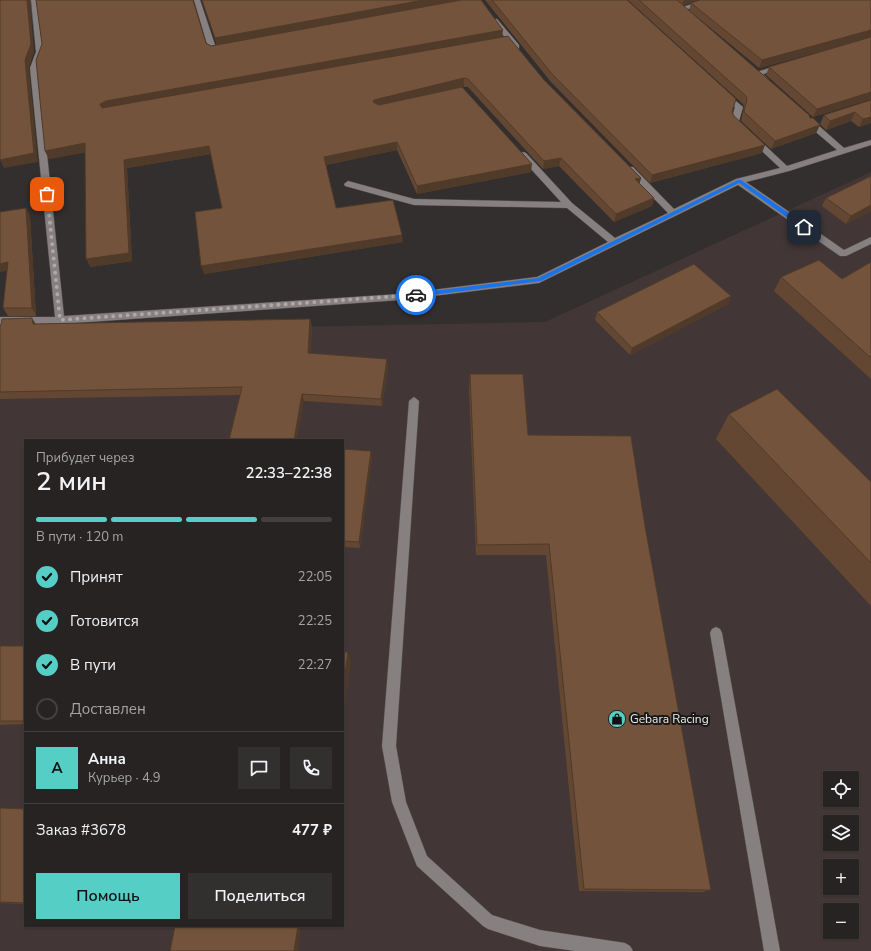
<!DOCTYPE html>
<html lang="ru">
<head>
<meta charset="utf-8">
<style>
  :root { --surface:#262322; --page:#322f2f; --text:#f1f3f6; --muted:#a4a4a5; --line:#424040; --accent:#55cec6 }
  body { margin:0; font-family:"Nunito Sans",sans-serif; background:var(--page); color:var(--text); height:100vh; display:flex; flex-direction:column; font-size:15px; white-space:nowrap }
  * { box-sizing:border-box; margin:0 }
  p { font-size:13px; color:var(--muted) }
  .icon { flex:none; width:22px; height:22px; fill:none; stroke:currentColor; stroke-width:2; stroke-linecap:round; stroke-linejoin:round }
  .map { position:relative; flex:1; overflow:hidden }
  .panel { position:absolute; left:24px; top:439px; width:320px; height:488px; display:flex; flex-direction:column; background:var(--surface); border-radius:0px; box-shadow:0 1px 3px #0004,0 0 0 1px var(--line) }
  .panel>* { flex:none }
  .tools { position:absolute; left:823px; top:771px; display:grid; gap:8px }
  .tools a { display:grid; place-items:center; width:36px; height:36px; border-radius:0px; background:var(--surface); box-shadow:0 1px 3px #0004,0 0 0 1px var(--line); font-size:20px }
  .pin { position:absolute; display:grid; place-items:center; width:34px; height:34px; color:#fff; margin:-17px; border-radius:8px; box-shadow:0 2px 6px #0006 }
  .courier { position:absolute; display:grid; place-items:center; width:40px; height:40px; margin:-20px; border:3px solid #1a73e8; border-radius:50%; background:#fff; color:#222; box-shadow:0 1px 5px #0007 }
  .overview em { font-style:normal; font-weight:600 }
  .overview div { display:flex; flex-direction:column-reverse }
  .overview { display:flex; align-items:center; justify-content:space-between; height:68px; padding:0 12px }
  h1 { font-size:26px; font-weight:600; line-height:30px }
  .bar { display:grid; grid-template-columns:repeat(4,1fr); gap:6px 4px; align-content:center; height:48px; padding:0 12px }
  .bar i { height:5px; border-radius:3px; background:var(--line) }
  .bar .active { background:var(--accent) }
  .bar p { grid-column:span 4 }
  .line { display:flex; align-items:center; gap:10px; padding:0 12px; border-top:1px solid var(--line) }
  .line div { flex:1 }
  .round { display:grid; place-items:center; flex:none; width:42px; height:42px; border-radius:0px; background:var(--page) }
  ol { padding:0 12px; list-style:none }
  li { display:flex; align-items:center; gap:12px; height:44px }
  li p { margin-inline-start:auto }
  li .icon { padding:4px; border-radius:50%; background:var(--accent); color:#111; stroke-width:4 }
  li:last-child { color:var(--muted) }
  li i { width:22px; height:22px; border:2px solid var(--line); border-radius:50% }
  .primary-button { display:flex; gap:8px; margin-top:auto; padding:8px 12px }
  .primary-button a { flex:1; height:46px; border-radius:0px; background:var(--accent); color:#111; font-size:16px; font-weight:600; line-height:46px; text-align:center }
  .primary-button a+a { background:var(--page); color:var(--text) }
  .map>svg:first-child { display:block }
  .built { fill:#423736; fill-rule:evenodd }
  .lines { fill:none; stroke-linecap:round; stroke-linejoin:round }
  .service-casing { stroke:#524e4d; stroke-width:1 }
  .service { fill:#868080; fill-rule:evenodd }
  .wall { fill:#634733; fill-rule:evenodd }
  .shaded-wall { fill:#503a29 }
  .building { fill:#73533b; stroke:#503a29 }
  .route { fill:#1a73e8 }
  .done { stroke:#aca9a8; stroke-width:4; stroke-dasharray:0 7.2 }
  .labels { text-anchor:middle; stroke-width:4; stroke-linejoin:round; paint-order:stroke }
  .poi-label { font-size:12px; fill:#edeaea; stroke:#191717; text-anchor:start }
</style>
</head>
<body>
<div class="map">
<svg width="871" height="951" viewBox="0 0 871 951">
  <rect width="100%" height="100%" fill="#332f2e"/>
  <path class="built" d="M871,172V951H0V333L545,322ZM25,440H343V926H25ZM830,778H852V800H830ZM830,822H852V844H830ZM830,866H852V888H830ZM830,910H852V932H830Z"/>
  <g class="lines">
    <defs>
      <path id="service" d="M31,0H37L44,52L38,68L64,316L400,294L537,277L608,242L567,208L414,205L345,186L344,184L348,181L414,199L561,202L520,157L519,155L523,152L526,153L572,203L615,238L668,213L627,171V167H633L674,209L736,179L780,168L732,123L731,121L735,107L721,94L725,92L743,107L739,121L787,166L837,150L804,122V118H810L844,148L871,140V145L789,171L746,182L844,250L871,237V244L846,256H840L738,185L539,283L400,300L60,324L0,325V317H55L30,68L36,52Z
        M194,0H200L216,48L226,47V51L213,53L209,51Z
        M668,0H675L682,7L707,0H718L681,11Z
        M493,19H497L519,45V49H513L493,21Z
        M782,64L786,66L785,68L763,74L770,81L769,83H763L754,73Z
        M414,397L419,401L396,746L406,802L427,856L492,915L540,930L625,943L630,946L633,951H575L540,946L488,929L483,926L417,866L415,861L392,802L382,746L409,401Z
        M716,627L720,629L722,633L780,951H764L710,633L712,629Z"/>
    </defs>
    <use href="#service" class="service-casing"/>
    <use href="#service" class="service"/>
  </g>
  <path class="wall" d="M202,0H481L502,37L544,80L641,178L639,184L654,198L652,206L614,222L559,166L543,169L468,87H462L531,172L417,194L397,150L326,165L336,208L403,242L204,274L222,208L211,154L127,168L132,261L90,267L85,152L49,159L45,151L42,44L206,43L211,46L217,45Z
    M485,0H627L732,112L734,116L762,153L650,183L551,82Z
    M628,0H871V99L813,117L766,75L769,67L839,46L759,68L690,11L810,118L820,125L816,133L771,149L741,121L744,107L743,104ZM691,3L689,11L683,5Z
    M871,100V123L859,127L851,121L826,130L820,124L824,115Z
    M871,176V211L846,224L822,206L826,198Z
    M26,208L30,216L36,316H8L3,308Z
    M871,262V379L774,291L781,277L842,279Z
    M731,296L728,304L630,355L595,320L597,312Z
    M310,319L312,327L310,353L388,366L382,406L304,401L240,395L0,399V325Z
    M470,374L528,435L645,526L711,890L702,892L579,891L546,555H476L469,388Z
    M729,414L871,482V606L716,439Z
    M343,449L372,457L360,548L343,547Z
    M0,646H25V724L0,725Z
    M0,808L25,809V904L0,903Z"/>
  <path class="shaded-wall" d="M27,0H30L34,52L29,68L38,162L4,168L0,160L25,60Z
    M424,0H468L217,46L215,38Z
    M684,0H701L682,5Z
    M503,30L502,38L104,113L100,104L106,101Z
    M871,30V37L759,68L762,60Z
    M464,78V87L375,109L373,102L374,100Z
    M871,92V99L813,117L817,109Z
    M855,112L851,121L826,130L830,121Z
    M871,117V123L859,127L863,119Z
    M820,125L816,133L771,149L775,141Z
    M397,142V150L325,165L324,157Z
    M85,143L89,152L49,159L45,151Z
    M765,145L762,153L650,183L652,175Z
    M209,146L211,154L127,168L132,261L90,267L86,259L124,160Z
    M561,158L559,166L543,169L544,161Z
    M532,164L531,172L417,194V186Z
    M641,178L639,186L635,179Z
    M654,198L652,206L614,222L616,214Z
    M871,205V211L846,224L851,216Z
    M26,208L30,216L36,316L32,308Z
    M402,235L403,242L204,274L201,266Z
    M8,262L13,270L0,272V264Z
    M731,296L728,304L630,355L632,348Z
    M32,318L37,326L33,324Z
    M310,319L312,327L309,360L308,353Z
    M387,359L388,366L382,406L381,399Z
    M302,394L304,401L297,440H294Z
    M371,451L372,457L360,548L359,542Z
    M348,652L351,661L343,720V690Z
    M298,926H301L298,951H294Z"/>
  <path class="building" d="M0,0H27L31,44L25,60L34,153L0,160Z
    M36,0H193L206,43L211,46L461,0H481L503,30L106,101L100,104L102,108L508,36L544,80L641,178L635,179L654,198L616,214L561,158L544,161L468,79L464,78L374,100L373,102L379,105L462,87L532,164L417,186L397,142L324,157L336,208L393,200L402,235L201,266L195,212L222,208L209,146L124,160L129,253L86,259L85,143L45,151L36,60L42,44Z
    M202,0H424L215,38Z
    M492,0H627L736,99L732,112L734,116L765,145L652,175L552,74Z
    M639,0H677L809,115L810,118H813L820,125L775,141L744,112L747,99L746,96Z
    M700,0H871V30L762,60L691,3Z
    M871,37V92L817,109L769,67Z
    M871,100V117L863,119L855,112L830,121L824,115Z
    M871,176V205L851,216L826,198Z
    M26,208L32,308H3L8,262L0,264V212Z
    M819,260L842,279L871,262V358L781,277Z
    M694,264L731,296L632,348L597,312Z
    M32,318L33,324L310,319L308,353L387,359L381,399L302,394L294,440H229L242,387L0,392V325H1L2,319Z
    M470,374H523L528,435L631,436L645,526L711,890L584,889L549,544L477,545Z
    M777,389L871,482V563L729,414Z
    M343,449L371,451L359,542L343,541Z
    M0,646H25V721H0Z
    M343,652H348L343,690Z
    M0,808L25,809V903L0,902Z
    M175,926H298L294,951H170Z"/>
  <path class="route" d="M738,180H741L806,225V228H802L739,183L541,281L416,297L413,295L416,293L538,278Z"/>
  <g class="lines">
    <path class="done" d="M47,194L60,320L416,295"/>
  </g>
  <defs>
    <symbol id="shop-disc" viewBox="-11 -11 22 22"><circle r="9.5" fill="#55cec6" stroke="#191717"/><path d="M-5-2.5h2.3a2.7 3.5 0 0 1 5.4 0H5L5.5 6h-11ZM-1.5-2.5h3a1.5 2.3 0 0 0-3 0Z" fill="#111"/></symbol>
  </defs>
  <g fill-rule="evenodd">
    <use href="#shop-disc" x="607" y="709" width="20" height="20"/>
  </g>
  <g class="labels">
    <g class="poi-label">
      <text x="630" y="723">Gebara Racing</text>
    </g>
  </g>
</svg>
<div class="tools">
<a><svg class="icon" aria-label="locate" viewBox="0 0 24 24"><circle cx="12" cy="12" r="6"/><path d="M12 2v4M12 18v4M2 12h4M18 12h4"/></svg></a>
<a><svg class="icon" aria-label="layers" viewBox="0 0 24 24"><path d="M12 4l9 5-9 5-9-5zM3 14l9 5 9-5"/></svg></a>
<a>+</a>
<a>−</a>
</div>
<div class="pin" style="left:47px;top:194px;background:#ea580c"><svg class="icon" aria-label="bag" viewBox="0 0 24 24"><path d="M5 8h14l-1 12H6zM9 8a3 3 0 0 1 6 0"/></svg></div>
<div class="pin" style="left:804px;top:227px;background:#1f2937"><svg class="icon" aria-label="home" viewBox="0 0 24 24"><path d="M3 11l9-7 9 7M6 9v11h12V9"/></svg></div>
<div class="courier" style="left:416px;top:295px"><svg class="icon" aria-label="car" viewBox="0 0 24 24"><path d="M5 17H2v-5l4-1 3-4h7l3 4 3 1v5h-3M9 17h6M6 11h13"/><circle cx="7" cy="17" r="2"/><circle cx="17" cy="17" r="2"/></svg></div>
<section class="panel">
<div class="overview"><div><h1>2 мин</h1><p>Прибудет через</p></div><em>22:33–22:38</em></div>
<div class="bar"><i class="active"></i><i class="active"></i><i class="active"></i><i></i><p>В пути · 120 m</p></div>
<ol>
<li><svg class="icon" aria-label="check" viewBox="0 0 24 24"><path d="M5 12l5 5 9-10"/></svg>Принят<p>22:05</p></li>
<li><svg class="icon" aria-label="check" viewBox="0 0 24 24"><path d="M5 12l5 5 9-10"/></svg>Готовится<p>22:25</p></li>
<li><svg class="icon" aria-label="check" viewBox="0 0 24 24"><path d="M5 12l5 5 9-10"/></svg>В пути<p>22:27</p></li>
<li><i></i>Доставлен</li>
</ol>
<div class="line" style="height:72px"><b class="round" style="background:var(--accent);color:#111">А</b><div><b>Анна</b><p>Курьер · 4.9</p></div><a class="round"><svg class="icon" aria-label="chat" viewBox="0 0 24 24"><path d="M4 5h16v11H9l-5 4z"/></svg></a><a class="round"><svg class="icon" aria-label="phone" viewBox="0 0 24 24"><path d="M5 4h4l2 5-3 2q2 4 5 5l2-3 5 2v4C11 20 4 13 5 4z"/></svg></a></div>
<div class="line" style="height:52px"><div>Заказ #3678</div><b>477 ₽</b></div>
<div class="primary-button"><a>Помощь</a><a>Поделиться</a></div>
</section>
</div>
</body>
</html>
